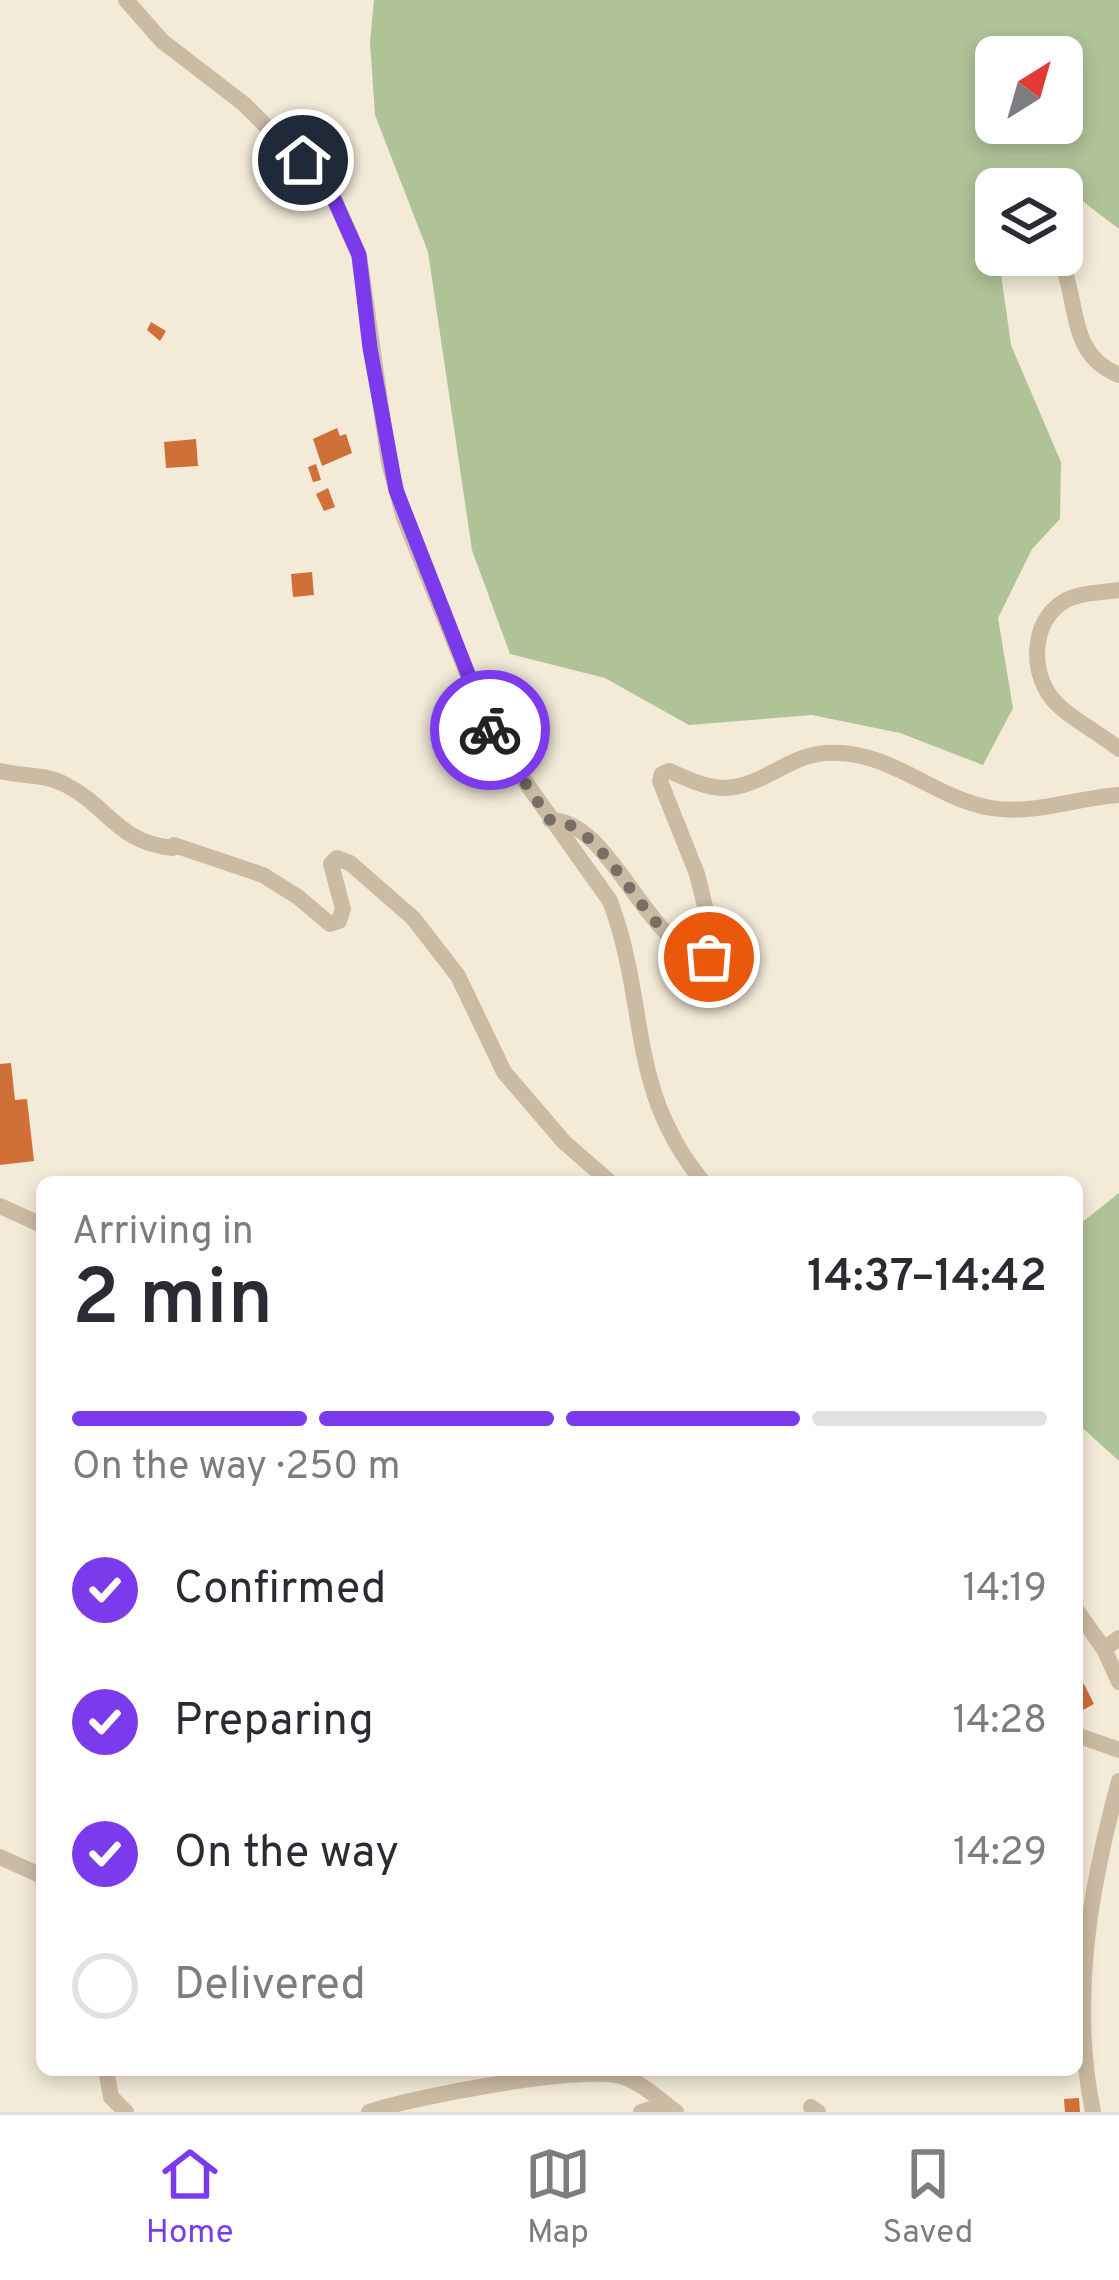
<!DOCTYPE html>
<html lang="en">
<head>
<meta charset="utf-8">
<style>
  :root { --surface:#fff; --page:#f7f7f7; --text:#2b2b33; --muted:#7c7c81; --line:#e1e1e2; --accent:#7c3aed }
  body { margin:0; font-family:Overpass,sans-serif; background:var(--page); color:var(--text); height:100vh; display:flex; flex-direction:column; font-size:45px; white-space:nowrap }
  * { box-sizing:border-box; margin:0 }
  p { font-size:39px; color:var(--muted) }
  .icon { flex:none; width:66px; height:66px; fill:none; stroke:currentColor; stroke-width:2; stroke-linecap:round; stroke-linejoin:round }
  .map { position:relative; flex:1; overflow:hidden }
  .sheet { position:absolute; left:36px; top:1176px; width:1047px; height:900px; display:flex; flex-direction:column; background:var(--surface); border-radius:18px; box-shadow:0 6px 18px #0003 }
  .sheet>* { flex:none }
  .needle { width:78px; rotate:37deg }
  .buttons { position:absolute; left:975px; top:36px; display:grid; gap:24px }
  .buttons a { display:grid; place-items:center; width:108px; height:108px; border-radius:18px; background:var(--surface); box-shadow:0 6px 18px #0003; font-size:60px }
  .pin { position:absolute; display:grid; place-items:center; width:102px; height:102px; color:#fff; margin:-51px; border:6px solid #fff; border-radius:50%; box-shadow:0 3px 12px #0007 }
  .courier { position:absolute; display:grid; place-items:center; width:120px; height:120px; margin:-60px; border:9px solid #7c3aed; border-radius:50%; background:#fff; color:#222; box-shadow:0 3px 15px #0007 }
  .overview em { font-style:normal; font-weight:600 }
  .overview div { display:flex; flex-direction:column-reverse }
  .overview { display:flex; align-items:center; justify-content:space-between; height:204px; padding:0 36px }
  h1 { font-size:78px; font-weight:600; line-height:90px }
  .bar { display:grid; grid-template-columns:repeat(4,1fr); gap:18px 12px; align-content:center; height:144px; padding:0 36px }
  .bar i { height:15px; border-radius:9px; background:var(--line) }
  .bar .active { background:var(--accent) }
  .bar p { grid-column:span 4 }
  ol { padding:0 36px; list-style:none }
  li { display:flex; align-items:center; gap:36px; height:132px }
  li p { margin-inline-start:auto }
  li .icon { padding:12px; border-radius:50%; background:var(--accent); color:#fff; stroke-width:4 }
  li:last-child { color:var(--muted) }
  li i { width:66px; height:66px; border:6px solid var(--line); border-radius:50% }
  .menu { display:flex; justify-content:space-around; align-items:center; height:168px; border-top:3px solid var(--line); background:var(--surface); font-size:33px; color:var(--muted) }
  .menu a { display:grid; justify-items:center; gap:6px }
  .menu .active { color:var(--accent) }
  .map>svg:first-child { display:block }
  .green { fill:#afc397; fill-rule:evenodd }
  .building { fill:#d07039 }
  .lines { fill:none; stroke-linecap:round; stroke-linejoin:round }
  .minor { stroke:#ccbba3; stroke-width:16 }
  .done { stroke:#786f64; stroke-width:12; stroke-dasharray:0 21.6 }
  .route { stroke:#7c3aed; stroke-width:15 }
</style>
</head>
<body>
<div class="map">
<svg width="1119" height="2112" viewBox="0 0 1119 2112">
  <rect width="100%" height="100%" fill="#f3ead8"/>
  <path class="green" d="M374,0H1119V229L1072,193L1062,196V189H996V255H1005L1000,267L1011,345L1061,462L1060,519L1032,549L998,618L1013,708L983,765L900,733L812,715L689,725L605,678L510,654L472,550L428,252L375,115L370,42ZM996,57H1062V123H996Z
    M1119,1193V1461L1077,1423V1233L1080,1224Z"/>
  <path class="building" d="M151,322L166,331L160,341L147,330Z
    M337,428L340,436L346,434L352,453L322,466L313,439Z
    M196,439L198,466L166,468L164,442Z
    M316,464L321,480L313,482L308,467Z
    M328,488L335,507L324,511L316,494Z
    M312,572L314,595L293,597L291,574Z
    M11,1063L15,1100L27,1099L34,1161L0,1165V1064Z
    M1084,1684L1094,1704L1077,1713V1687Z
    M1079,2098L1080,2112H1065L1064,2099Z"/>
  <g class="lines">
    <path class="minor" d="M126,0L162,41L244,104L330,190L359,255L389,463L404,518L492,735L610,901C649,1005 626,1088 703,1182
      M1060,258C1080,304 1067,354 1119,375
      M1119,590C1101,593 1079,592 1063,602C1029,623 1030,678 1057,704C1074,721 1100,733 1119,749
      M0,771C23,777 44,773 66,785C109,807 117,842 172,848L174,845L263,875L298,897L330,924L339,921L343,909L331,864L337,858L350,863L413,918L458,976L504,1072L564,1142L610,1182
      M550,820C611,820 643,943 706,958L714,943L697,874L660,781L662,774L669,771C686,778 703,787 722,788C760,789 788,755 826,753C891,749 930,797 991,808C1034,815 1076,798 1119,795
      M0,1206L42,1225
      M1077,1611L1104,1649L1119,1682
      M1104,1649L1119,1638
      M1077,1735L1119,1750
      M0,1857L42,1876
      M106,2070L111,2097L126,2112
      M811,2107L818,2112
      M369,2112C412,2097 581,2065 621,2076C641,2082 660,2100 676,2112
      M641,2112L666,2104
      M1093,2112C1070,2001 1090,1888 1119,1781"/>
  </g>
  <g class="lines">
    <path class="done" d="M490,730L550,820C609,820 650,955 709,957"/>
    <path class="route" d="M303,160L330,190L359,255L370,348L396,490L490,730"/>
  </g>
</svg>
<div class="buttons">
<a><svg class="needle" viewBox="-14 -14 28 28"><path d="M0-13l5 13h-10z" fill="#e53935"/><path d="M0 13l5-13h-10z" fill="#7c7c81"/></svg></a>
<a><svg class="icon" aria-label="layers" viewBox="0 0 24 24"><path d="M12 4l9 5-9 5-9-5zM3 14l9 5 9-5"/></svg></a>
</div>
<div class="pin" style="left:709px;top:957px;background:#ea580c"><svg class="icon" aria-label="bag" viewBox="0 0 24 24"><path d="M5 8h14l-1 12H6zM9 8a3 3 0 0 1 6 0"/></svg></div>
<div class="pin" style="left:303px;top:160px;background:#1f2937"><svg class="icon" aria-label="home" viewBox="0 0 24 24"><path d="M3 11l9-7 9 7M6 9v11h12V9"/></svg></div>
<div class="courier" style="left:490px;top:730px"><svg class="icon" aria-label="bike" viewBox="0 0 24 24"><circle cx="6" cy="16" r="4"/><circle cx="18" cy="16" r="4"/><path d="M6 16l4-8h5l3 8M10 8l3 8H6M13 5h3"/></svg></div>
<section class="sheet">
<div class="overview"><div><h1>2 min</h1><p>Arriving in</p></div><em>14:37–14:42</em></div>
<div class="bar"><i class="active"></i><i class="active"></i><i class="active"></i><i></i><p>On the way · 250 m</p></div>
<ol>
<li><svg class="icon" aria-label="check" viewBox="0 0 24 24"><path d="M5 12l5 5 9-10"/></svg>Confirmed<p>14:19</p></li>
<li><svg class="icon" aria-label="check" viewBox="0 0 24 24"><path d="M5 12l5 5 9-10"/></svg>Preparing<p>14:28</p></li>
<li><svg class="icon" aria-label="check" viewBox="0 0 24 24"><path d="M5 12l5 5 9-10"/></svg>On the way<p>14:29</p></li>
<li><i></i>Delivered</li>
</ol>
</section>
</div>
<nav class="menu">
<a class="active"><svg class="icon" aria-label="home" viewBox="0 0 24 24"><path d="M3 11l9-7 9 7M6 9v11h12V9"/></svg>Home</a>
<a><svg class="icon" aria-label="map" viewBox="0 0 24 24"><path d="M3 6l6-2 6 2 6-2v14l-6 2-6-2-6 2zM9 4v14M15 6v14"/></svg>Map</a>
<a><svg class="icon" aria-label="saved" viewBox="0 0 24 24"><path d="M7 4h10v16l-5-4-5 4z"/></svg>Saved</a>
</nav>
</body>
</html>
